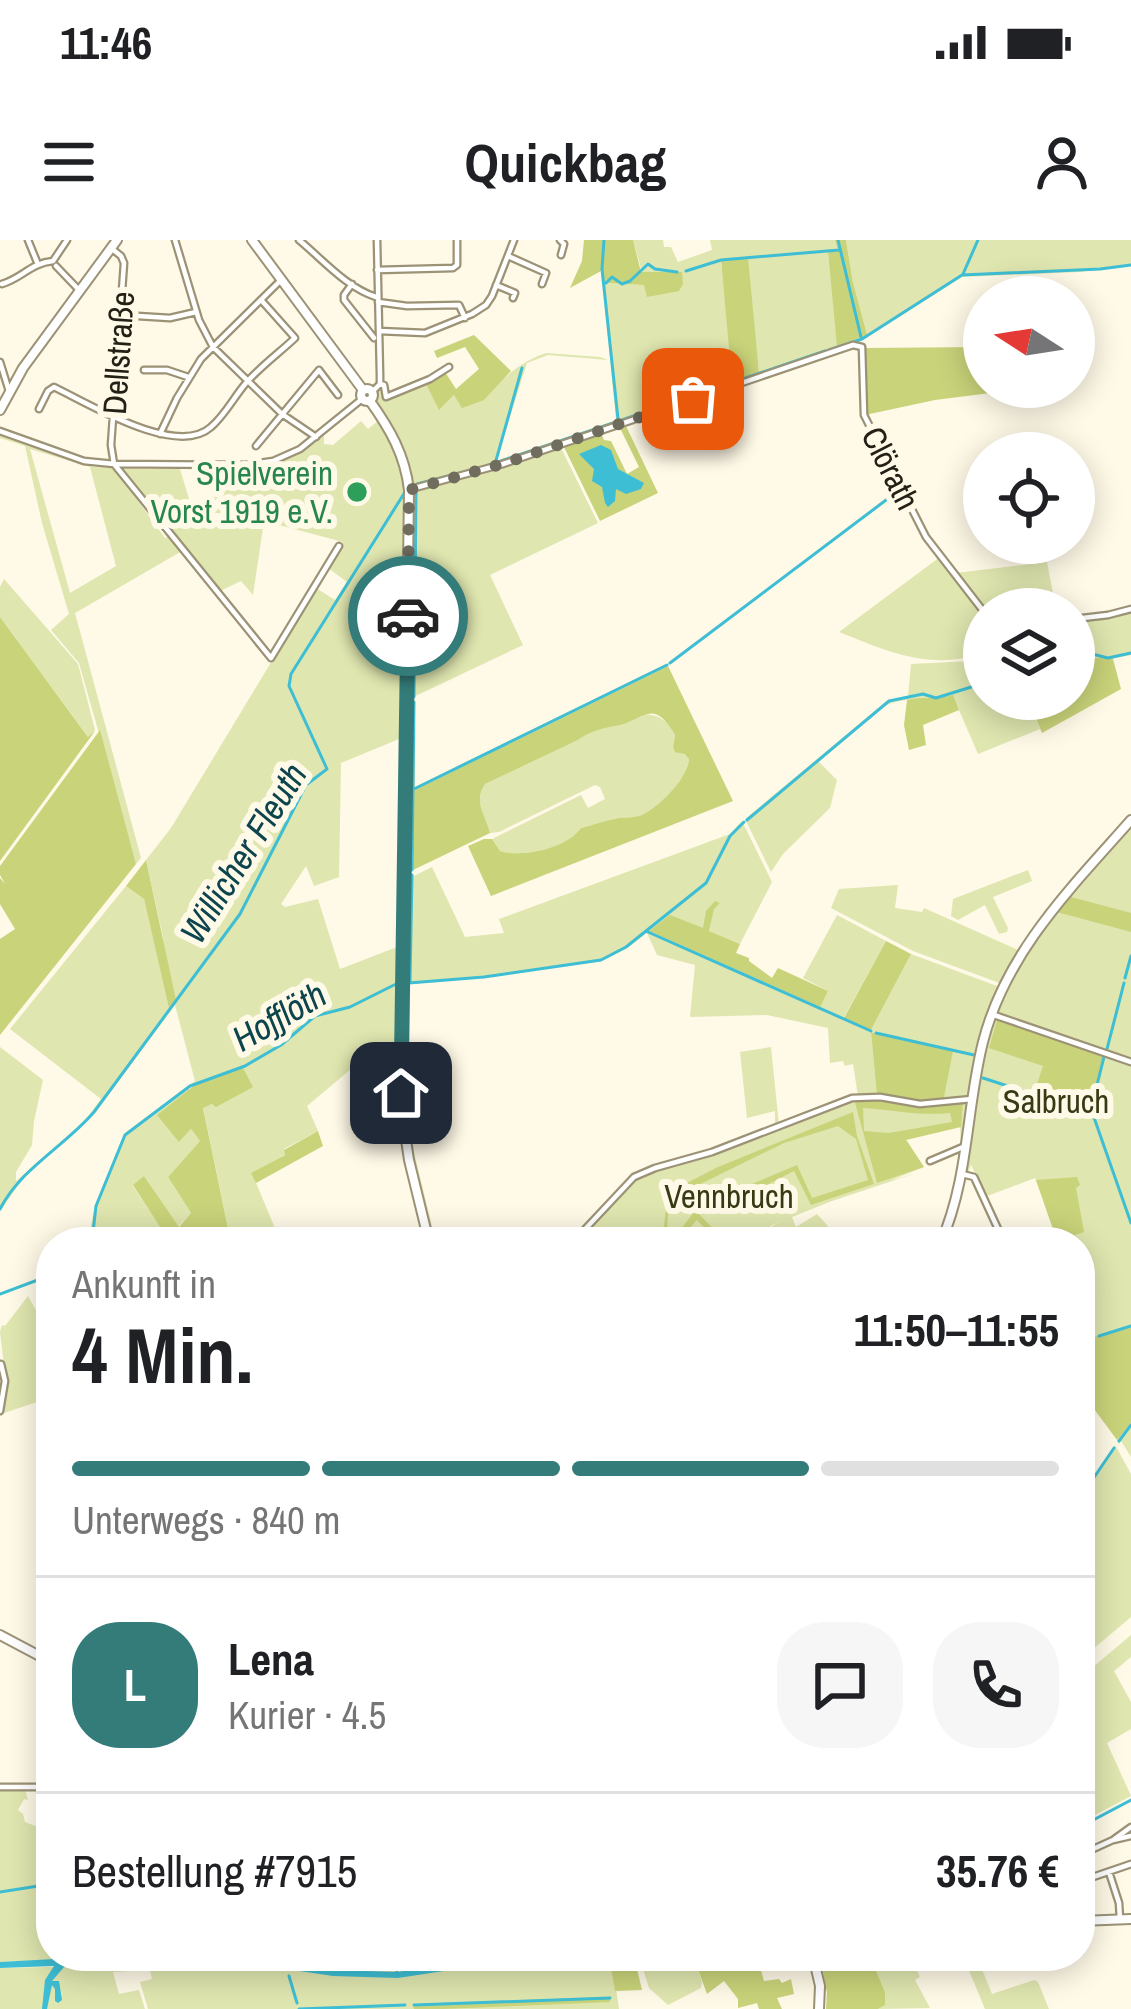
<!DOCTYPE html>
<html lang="de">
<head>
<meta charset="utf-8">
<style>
  :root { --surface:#fff; --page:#f6f6f6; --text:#202124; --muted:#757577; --line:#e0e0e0; --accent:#347c79 }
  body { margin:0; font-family:"Archivo Narrow",sans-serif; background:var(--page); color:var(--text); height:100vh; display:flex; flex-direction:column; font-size:45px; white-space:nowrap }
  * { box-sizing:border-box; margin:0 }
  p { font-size:39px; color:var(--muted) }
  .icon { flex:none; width:66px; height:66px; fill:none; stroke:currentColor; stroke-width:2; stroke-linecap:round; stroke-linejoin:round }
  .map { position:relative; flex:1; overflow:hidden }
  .side { position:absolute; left:36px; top:987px; width:1059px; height:744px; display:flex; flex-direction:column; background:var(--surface); border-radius:48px; box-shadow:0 6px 30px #0003 }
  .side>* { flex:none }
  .needle { width:78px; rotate:282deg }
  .buttons { position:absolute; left:963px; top:36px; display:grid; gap:24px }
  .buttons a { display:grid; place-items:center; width:132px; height:132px; border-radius:50%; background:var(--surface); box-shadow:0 6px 30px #0003; font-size:60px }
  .pin { position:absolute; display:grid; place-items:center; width:102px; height:102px; color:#fff; margin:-51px; border-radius:24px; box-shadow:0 6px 18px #0006 }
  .courier { position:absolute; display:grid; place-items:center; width:120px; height:120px; margin:-60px; border:9px solid #347c79; border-radius:50%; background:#fff; color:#222; box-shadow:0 3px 15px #0007 }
  .headline em { font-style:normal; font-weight:700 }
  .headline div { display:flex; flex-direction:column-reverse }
  .headline { display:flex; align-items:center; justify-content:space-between; height:204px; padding:0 36px }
  h1 { font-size:78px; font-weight:700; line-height:90px }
  .bar { display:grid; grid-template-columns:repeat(4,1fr); gap:18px 12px; align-content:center; height:144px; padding:0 36px }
  .bar i { height:15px; border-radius:9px; background:var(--line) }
  .bar .current { background:var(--accent) }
  .bar p { grid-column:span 4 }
  .line { display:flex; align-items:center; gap:30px; padding:0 36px; border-top:3px solid var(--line) }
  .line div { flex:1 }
  .round { display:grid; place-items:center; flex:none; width:126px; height:126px; border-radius:48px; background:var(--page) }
  .status { display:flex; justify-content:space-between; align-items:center; height:84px; padding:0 60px; background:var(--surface); direction:ltr }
  .status svg { height:33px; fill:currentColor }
  header { display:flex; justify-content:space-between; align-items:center; height:156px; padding:0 36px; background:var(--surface); font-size:54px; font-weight:700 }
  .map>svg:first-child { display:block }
  .green { fill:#dfe6af; fill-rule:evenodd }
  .forest { fill:#c9d37a; fill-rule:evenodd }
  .water { fill:#3ebed4 }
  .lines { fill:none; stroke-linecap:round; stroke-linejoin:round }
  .stream { stroke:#3ebed4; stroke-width:3 }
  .street-casing { stroke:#9c9276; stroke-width:9 }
  .secondary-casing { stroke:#9c9276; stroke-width:12 }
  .street { stroke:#fff; stroke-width:4.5 }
  .secondary { stroke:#fff; stroke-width:8 }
  .done { stroke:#706c5e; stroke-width:12; stroke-dasharray:0 21.6 }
  .route { stroke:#347c79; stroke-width:15 }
  .leisure-dot { fill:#2e9e5b; stroke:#fff9e7; stroke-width:4.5 }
  .labels { text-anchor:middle; stroke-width:12; stroke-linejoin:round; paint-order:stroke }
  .street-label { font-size:33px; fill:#232015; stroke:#fff9e7 }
  .leisure-label { font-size:33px; fill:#27864d; stroke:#fff9e7; text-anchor:end }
  .park-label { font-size:33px; fill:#373b15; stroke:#fff9e7 }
  .water-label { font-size:36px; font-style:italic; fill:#0d454f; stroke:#fff9e7 }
</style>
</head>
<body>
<div class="status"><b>11:46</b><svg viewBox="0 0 49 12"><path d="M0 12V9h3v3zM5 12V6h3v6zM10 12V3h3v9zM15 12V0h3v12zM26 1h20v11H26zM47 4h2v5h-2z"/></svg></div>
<header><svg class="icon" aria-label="menu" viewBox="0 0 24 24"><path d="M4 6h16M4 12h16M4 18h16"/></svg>Quickbag<svg class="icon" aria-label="person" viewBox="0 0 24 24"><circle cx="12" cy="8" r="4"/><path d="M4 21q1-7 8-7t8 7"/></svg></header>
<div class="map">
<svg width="1131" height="1769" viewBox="0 0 1131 1769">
  <rect width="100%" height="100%" fill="#fff9e7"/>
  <path class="green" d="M633,0H663L664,7H671L678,22L712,10L710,0H835L838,11L828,13L838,106L853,43L846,0H1131V26L1079,32L962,37L861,101L487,227L412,247L375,160V152L379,147L382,148L385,161L425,142L440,169L455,154L484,160C502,139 519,122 546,113L600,117L608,120L548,115L527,123L496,221L616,181L603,46L607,43L645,45L647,56L682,32H642ZM747,18L759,132L733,141L721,21Z
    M373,169L400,214L406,248L403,607L398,613L399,499L341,523L339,637L314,646L306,626L281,664L285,667L318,659L340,729L397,707L399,616H401L407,640L412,633L414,636L432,627L465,697L504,693L499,679L730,594L742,581L772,642L740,704L709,691L715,661L704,689L650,692L819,767L828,751L803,738L837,675L886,701L844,777L871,790L911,714L997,746L1000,748L971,853L963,861L969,864L964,903L961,905L960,886L906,899L924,927L889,941L916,933L832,961L792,977L796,987L817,974L828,986L806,1002H778L770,988L780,981L742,1002H575L634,939L656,929L717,912L850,860L881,858L875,792H871L877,856H858L853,824L845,826L843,821L830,823L828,788L767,775L690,777L695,725L657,715L647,693L626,709L601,721L483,738L410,744L408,849L406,851H408L410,896L433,990L430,991L401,883L396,880V847L357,824L307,866L318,891L284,909L286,914L252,933L274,986L250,1002H227L224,994L229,992L203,867L213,864L243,828L189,848L180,901L191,889L200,901L168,937L191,973L178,987L144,936L133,946L166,996L156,1002H79L89,995L95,966L125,893L195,841L175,765L95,873L26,934L0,971V807L43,840L34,881L32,905L16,932V941L82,884L101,859L10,789L126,646L144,659L169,766L163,697L146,620L171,588L316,348L335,360L347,342L328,328L343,302L264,281L253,355L241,341L220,351L123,229H180L198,289L234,275L201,271V262H213V229C257,229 289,225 324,195V204L333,205L361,181L368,189L378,181Z
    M0,195L92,227L114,228L165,298L168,297L182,311L75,373L141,618L136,624L79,423L51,390L69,374L42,283L25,206L0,198ZM30,209L90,227L116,326L70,353Z
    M560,206L598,283L490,335L523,405L409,459L412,253Z
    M940,317L956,333L1047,322L1056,369H984V413C929,431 890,412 839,392Z
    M4,339L78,424L95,490L89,498L0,377V347Z
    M1131,371V415L1107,420L1091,416H1074V413L1080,411L1074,394L1087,390L1085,380Z
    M984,417V459H1033L1035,476L1040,489L978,514L953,456C933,460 916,457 895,462C877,466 836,507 819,522L837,540L830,568L783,614L771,632L745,579L888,460L908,457L911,424L972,421Z
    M666,424L668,426L414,551L413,630L407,628L409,463L415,461V547Z
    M642,474C660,475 666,479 675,495L673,506L689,519C688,538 657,570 639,576C631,578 626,577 619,578C607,580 594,585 581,588C567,608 523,618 500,611L492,599L581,555L588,568L605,559L600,547L595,545L499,592L490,593C485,573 473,564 485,544L576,501C598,485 618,487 642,474Z
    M1131,586V1217L1121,1201L1119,1204L1117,1201L1119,1197L1095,1098L1092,1077L1087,1066L1086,1074L1080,1075L1082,1090L1080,1091V1002H1059L1035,938L987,956L971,925L968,933L965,928L976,847L985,803L995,771L1028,705H1034L1032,699Z
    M1028,630L1032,641L993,657L1008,688L1007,692L999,694L985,665L958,680L951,676L953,659Z
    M898,645L895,668L922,672L924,668L1020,711L1002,744L913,711L831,668L839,649Z
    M771,807L779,885L775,886V871L747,878L740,812Z
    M28,1056L51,1098V1126L41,1131L46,1159L1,1174L6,1142L0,1092L2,1085L5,1086Z
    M1115,1205L1131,1234V1377L1080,1420V1256Z
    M1131,1395V1417L1114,1431L1131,1462V1489L1107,1503L1131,1556L1080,1583V1438Z
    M0,1549H25L28,1560L24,1559L18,1570L23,1574L25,1582L49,1591L51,1585V1716H226L0,1722Z
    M243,1716H611L619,1769H148L140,1742L152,1739L150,1730L113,1732L119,1754L139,1750L145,1769H0V1728L241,1723L266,1727L265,1719Z
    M639,1716H693L702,1742L701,1748L668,1765L649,1748Z
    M910,1716L920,1737L915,1740L930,1768L878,1769L885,1765V1752L876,1730Z
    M963,1716H989L979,1722L992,1754L1034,1740L1038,1742L1049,1769H985Z"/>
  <path class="forest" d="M584,0H633L641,32H682L683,44L679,51L647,57L644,45L607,43L603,46L601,31L570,48L582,21Z
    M835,0H846L853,43L867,95L837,106L828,12L838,11Z
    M748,18L759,132L732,141L721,20Z
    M474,95L511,131L484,160L462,168L454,155L439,170L425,142L445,132L456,149L479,129L465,107L437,118L434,111Z
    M984,107V147H1038L935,160L865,175L864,108Z
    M625,184L658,253L600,281L563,205L601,193L604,200L611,201L627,234L639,227L619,186Z
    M0,377L88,497L95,491L0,621Z
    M1074,416L1113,419L1121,449L1042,493L1035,476L1033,459H1074Z
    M668,426L733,561L491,656L468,606L484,599H492L500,611C523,618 567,608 581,588C593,585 607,580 619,578C627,577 630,578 639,576C657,570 688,538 689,519L684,514L675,512L673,507L675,495C652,455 643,482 614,486C599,489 589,492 576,501L485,544C473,563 485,573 490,593L413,630V551Z
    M953,455L959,470L923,485L926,505L909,510L904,485L907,460C923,456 936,460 953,455Z
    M100,490L136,624L0,795V699L15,689L0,664V638L5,644L0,635V626Z
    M146,620L176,760L169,768L144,659L126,646Z
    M1071,657L1131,673V692L1057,672Z
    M715,661L720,663L714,669L709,691L740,704L736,713L749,718V721L772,738L778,728L828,751L820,767L649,691L670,675L703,688L706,671Z
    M886,701L911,714L871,790L844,778Z
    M997,780L1103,816L1090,872L1034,853L1043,826L989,808Z
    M871,792L953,811L943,862L920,863L877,856Z
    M243,828L253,847L216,867L212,864L203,868L229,993L210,1002H156L165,995L133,945L144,936L179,987L191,973L168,937L200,901L191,889L179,902L157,875L196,844Z
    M882,858L919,865L963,862L961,887L906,900L924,927L877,943L854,859ZM863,868C893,870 921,876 950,873L952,882L889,893L864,891Z
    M853,872L857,896L874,944L811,965L794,931L741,958L698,973L723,999L714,1002L716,1000L697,980L677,1002H671L694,972L683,956L669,963L666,1002H662L667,961L681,955V946L718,927ZM838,886L856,899L868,940L812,958L797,925L698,967L686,951L784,903Z
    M318,891L323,906L256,943L251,933L285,915L284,910Z
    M1077,937L1080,945L1076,948L1084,992L1057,1001L1036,940Z
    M1131,1087V1183L1117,1200L1080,1150V1104L1097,1096L1100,1097Z
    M609,1716H634L642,1750L615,1751Z
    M693,1716H766L758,1720L764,1741L779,1739L782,1743L791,1739L794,1754L777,1758L782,1769H759L757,1763L738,1768V1759L724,1741L707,1754Z
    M870,1716L885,1752V1765L878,1769H826L827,1753L822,1726Z
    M610,1757V1762L442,1769H414L413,1764Z"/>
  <path class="water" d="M601,205L611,210L618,229L644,243L641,249L626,254L616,249L615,261L608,267L605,263L602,247L592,241L594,229L579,214Z
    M226,1716H243L333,1730L398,1732L484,1716H504L457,1729L398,1738L333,1736L246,1723L64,1727L52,1741H59L62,1760L58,1763L55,1761V1749L52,1745L47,1769H42L45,1740L54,1726L0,1728V1722L54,1719L72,1721Z"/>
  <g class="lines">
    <path class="stream" d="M604,0L602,29L618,179
      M838,0L861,97
      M686,31L721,20L839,10
      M963,34L978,0
      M606,43L612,37L622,44L630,41L648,24L655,29L677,32
      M829,110L862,99L962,35L1100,29L1131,25
      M495,224L522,128
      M486,226L825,111
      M417,244L476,229
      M1074,414H1092L1108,418L1131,413
      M670,423L898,251
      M414,457L416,251
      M412,550L667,425
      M747,580L889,461L923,454L936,458L984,443
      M412,630L414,462
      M648,692L871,791
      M1125,738L1131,716
      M410,741L412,635
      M876,793L974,815
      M1107,809L1124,743
      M1104,817L1091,869L1131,983
      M983,838L1090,873
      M0,969C22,927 64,907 94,872L240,674L306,545L327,529L289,446L291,434L405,252V247
      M82,1002L90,997L93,992L96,966L125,895L190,846L245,826L281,805L315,776L350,767L396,744L484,737L601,720L626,707L706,643L730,596L744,582
      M0,1054L51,1035
      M1099,1096L1131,1086
      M1119,1201L1131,1185
      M1080,1258L1114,1208
      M1080,1587L1131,1560
      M0,1652L51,1644
      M394,1716L397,1732
      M402,1716L406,1732
      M289,1736L297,1763
      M414,1765L610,1758
      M299,1769L405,1765"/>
    <defs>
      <path id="street" d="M28,0L37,22
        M175,0L199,80L213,107L282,174L316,197
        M299,0C322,19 347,48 376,57
        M560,0L564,4L561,15
        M111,8L121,16L124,23L111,205L114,224L271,418L339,306
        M508,16L546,33L542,44
        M56,26L79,50
        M377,30L453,28L457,25V0
        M2,44C22,38 31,23 53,21L67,0
        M352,44L344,55V60L374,98
        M496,45L515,53L513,58
        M378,62L407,66L459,65L465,78
        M121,75L170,78L196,72
        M379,91L425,93L472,74L486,65L492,56L514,0
        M0,122L9,151
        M144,130H167L188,137
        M380,144L384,145L386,157L430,139L449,127
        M372,152L380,144V135L377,0
        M39,169L48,151L54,147C89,164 177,218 211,187C225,175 234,157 246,143C261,126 279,113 295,98L262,61
        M0,191L84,221L114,224L246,225L273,221L300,209L362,159
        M160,194L177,158L201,119L281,40
        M256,206L319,130L338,155
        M411,249L503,224L853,105L862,107L864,175L926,297L984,372
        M1074,379L1108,375L1131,369
        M994,775L1131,822
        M930,921L963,907
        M962,934L974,937L1004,1002
        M573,1002L634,937L655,928L712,912L852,858L880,857L920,864L972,859
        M0,1171L5,1141L1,1124
        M0,1547H51
        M1113,1600L1131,1596
        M1080,1615L1113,1600L1131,1587
        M1109,1632L1119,1663L1120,1679
        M1093,1637L1131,1624"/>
      <path id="secondary" d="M252,0L363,150
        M361 155a6 6 0 1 1 12 0a6 6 0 1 1-12 0Z
        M370,161C390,189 405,215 409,250L401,866L409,920L429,1002
        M0,170L23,128L117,0
        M941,1002C969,938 966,869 983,802C1006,712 1071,648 1131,580
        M0,1395L51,1422
        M1080,1681L1131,1679
        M813,1716L820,1746L819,1769"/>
    </defs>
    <use href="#street" class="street-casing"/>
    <use href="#secondary" class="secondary-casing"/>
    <use href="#street" class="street"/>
    <use href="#secondary" class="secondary"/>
  </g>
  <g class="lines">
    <path class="done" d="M408,376L409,250L502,224L693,159"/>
    <path class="route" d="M401,853L408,376"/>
  </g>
  <circle class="leisure-dot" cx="357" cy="252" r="12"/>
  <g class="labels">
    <g class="street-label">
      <text transform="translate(118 113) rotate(-86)" y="12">Dellstraße</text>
      <text transform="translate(891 228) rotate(63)" y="12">Clörath</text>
    </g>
    <g class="leisure-label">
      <text x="333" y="245">Spielverein<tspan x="333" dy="38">Vorst 1919 e.V.</tspan></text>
    </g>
    <g class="park-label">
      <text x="1056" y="873">Salbruch</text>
      <text x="729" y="968">Vennbruch</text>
    </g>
    <g class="water-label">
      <text transform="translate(243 613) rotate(-58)" y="13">Willicher Fleuth</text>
      <text transform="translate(279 776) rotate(-30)" y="13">Hofflöth</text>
    </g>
  </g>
</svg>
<div class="buttons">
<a><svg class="needle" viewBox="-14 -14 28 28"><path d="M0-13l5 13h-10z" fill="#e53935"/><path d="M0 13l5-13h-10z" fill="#757577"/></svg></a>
<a><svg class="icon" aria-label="locate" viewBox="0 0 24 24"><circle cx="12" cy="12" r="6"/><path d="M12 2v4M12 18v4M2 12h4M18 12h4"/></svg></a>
<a><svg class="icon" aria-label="layers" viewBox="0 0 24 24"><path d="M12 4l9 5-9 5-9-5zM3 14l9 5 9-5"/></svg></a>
</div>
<div class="pin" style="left:693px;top:159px;background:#ea580c"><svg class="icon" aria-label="bag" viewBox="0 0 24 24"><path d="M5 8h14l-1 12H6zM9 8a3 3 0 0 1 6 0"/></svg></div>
<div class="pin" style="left:401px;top:853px;background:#1f2937"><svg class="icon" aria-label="home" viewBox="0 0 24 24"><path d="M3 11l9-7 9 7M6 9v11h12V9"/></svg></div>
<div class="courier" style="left:408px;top:376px"><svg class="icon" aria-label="car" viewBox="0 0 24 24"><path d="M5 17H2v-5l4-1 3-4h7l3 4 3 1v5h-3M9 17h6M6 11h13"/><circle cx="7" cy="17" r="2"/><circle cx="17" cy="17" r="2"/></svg></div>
<section class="side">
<div class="headline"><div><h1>4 Min.</h1><p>Ankunft in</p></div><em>11:50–11:55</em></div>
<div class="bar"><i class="current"></i><i class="current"></i><i class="current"></i><i></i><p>Unterwegs · 840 m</p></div>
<div class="line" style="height:216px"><b class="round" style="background:var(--accent);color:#fff">L</b><div><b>Lena</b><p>Kurier · 4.5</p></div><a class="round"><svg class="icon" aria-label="chat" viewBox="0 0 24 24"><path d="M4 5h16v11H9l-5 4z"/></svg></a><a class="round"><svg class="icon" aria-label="phone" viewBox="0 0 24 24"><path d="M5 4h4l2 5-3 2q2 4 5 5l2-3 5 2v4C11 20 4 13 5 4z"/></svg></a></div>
<div class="line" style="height:156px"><div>Bestellung #7915</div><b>35.76 €</b></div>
</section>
</div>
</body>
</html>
